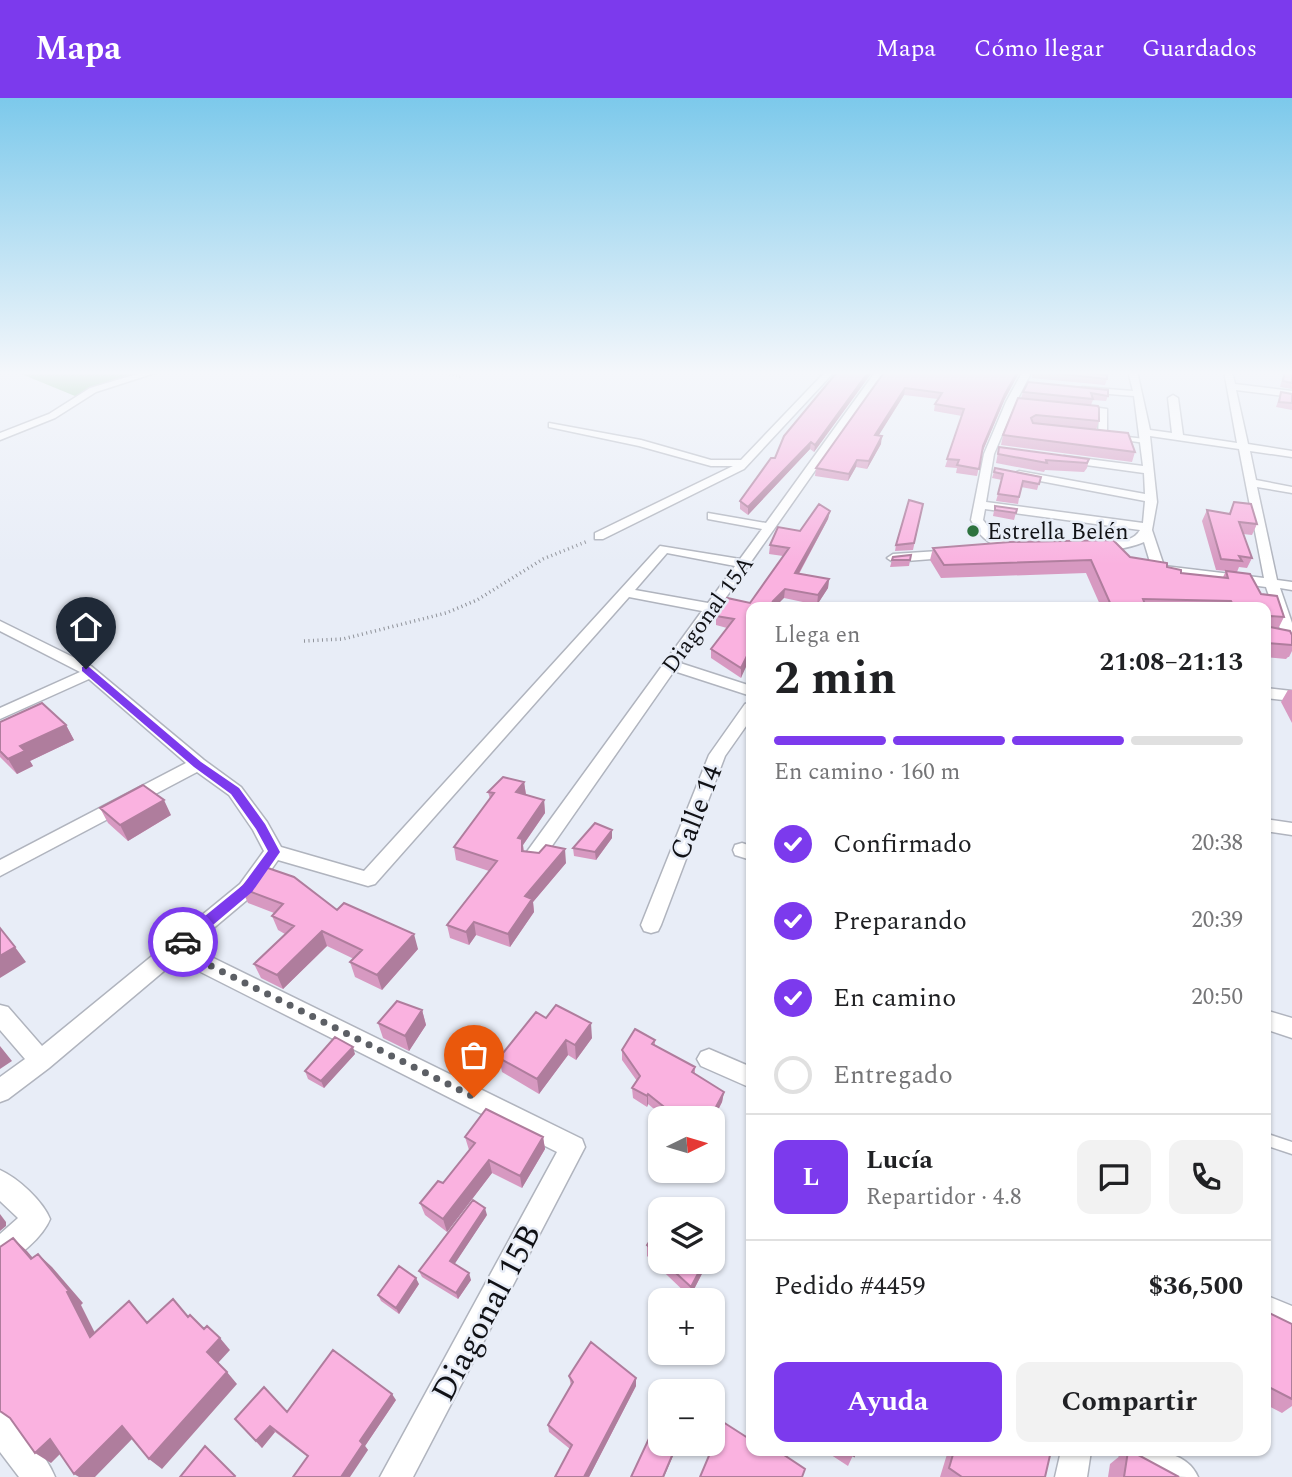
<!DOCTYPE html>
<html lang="es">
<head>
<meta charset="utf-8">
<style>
  :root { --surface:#fff; --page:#f2f2f2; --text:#202124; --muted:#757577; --line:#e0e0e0; --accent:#7c3aed }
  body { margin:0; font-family:Spectral,serif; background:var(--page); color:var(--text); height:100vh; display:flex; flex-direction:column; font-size:26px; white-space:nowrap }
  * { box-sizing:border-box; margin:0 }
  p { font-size:23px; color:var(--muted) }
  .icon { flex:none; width:38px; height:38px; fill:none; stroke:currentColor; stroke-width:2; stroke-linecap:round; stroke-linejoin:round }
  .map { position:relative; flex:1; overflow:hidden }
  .side { position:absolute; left:746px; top:504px; width:525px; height:854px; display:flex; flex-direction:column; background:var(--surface); border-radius:14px; box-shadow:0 2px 5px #0004 }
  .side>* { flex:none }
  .needle { width:46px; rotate:85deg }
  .tools { position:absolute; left:648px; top:1008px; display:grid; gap:14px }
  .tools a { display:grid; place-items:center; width:77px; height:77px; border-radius:14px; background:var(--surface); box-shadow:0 2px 5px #0004; font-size:35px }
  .pin { position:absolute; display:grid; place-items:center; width:60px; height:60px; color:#fff; margin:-72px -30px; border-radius:50% 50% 50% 0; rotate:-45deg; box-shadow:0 0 7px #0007 }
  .pin .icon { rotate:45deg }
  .courier { position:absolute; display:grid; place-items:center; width:70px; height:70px; margin:-35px; border:5px solid #7c3aed; border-radius:50%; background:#fff; color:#222; box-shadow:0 2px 9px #0007 }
  .head em { font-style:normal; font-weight:700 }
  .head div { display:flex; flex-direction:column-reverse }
  .head { display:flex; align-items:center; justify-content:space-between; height:119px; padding:0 28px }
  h1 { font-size:46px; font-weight:700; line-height:52px }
  .bar { display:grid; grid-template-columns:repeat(4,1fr); gap:10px 7px; align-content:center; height:84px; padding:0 28px }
  .bar i { height:9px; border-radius:5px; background:var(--line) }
  .bar .selected { background:var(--accent) }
  .bar p { grid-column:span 4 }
  .line { display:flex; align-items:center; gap:18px; padding:0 28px; border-top:2px solid var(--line) }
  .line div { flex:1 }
  .round { display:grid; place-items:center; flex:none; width:74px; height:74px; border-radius:14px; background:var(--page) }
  ol { padding:0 28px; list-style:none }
  li { display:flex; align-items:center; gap:21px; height:77px }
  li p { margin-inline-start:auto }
  li .icon { padding:7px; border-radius:50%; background:var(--accent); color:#fff; stroke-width:4 }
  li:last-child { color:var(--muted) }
  li i { width:38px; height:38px; border:4px solid var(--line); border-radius:50% }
  .cta { display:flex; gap:14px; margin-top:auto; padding:14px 28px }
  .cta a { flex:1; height:80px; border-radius:14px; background:var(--accent); color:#fff; font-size:28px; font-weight:700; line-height:80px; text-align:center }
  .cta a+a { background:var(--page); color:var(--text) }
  header { display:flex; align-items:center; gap:42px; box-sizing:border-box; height:98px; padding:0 35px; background:var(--accent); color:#fff }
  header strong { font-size:33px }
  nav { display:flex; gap:38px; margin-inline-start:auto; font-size:24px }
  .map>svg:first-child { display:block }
  .forest { fill:#82c089 }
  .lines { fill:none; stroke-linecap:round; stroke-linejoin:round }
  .lane-casing { stroke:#b0b4be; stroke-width:3 }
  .street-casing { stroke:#b0b4be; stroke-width:3 }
  .path-far1 { stroke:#90939a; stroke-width:2.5; stroke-dasharray:1 2.5; stroke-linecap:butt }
  .path { stroke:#90939a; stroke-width:3.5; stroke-dasharray:1 3.5; stroke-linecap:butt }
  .lane { fill:#fff; fill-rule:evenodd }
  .street { fill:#fff; fill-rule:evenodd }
  .wall { fill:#d799c1 }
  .shaded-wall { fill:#af7d9d }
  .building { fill:#fab2e0; stroke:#af7d9d; stroke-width:2 }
  .route { fill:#7c3aed }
  .done { stroke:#5c5f65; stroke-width:7; stroke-dasharray:0 12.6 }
  .poi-dot { fill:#2d723e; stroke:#e8edf7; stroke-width:2.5 }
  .labels { text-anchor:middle; stroke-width:5; stroke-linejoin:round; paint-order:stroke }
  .far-poi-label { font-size:23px; fill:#111216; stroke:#e8edf7; text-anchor:start }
  .far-street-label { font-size:23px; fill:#111216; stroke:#e8edf7 }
  .street-label { font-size:28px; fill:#111216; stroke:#e8edf7 }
  .near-street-label { font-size:33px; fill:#111216; stroke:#e8edf7 }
</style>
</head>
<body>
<header>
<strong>Mapa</strong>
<nav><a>Mapa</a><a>Cómo llegar</a><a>Guardados</a></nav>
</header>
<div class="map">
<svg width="1292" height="1379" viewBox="0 0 1292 1379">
  <rect width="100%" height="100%" fill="#e8edf7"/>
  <path class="forest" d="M14,273H148L128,277L75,298Z"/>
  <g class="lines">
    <defs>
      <path id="lane" d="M1119,338L1145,341L1148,343L1145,345L1117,341V339Z
        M1265,1035L1292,1044V1056L1265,1047Z"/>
      <path id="street" d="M147,273H161L96,294L55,320L0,342V335L49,316L90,290Z
        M826,273H835L744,371L603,441H595V435L733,368H711L639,348L549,329V325L641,342L711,362H741Z
        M876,273H885L680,565L751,588V598L674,573L540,765H526L524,760L526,755L702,513L629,499L375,786L368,788L278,762L254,796L191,849L582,1041L585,1049L413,1379H380L557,1054L177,862L49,970L8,1001L0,1004V979L25,961L0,932V907L8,909L42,948L240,786L264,753L253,732L229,697L197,674L0,778V762L186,665L89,581L0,621V610L80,574L0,533V523L91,568L204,662L241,689L267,724L281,749L364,773L660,448L740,461L762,431L708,421V415L766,425ZM667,455L735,468L708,505L635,492Z
        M1023,273H1032L1016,304L994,356L986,404L1143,425L1145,403L1019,379L1013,376L1019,373L1145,396L1144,375L1064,364L1059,361L1064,358L1143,368L1134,298L1085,294L1082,293V289L1133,293L1128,273H1137L1150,332L1172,335L1168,300L1173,297L1178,300L1183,337L1237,345L1224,273H1232L1235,286L1292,293V299L1236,292L1248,346L1292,353V359L1250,353L1256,382L1292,389V395L1257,389L1277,482L1292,484V492L1280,490L1292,525V550L1285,546L1266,489L1153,474L1144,444C1130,450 1099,457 1087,448C1102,437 1129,451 1140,432L985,411L983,422L997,439L1022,450L1016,454C994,450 981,442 971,422L984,356L1006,304ZM1150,338L1239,351L1264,480L1164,468L1152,432L1157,404Z
        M1077,307L1107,311V341L1098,339L1099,315L1074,312V308Z
        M954,452L960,456L958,459L893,464L887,460L893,456Z
        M1265,590L1292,593V603L1265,600Z
        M751,604V621L725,658L661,827L658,833L651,835L644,833L641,827L709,657L745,606Z
        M1265,721L1292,725V737L1265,733Z
        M742,745L751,748V762L735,757L733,752L735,747Z
        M1265,912L1292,920V940L1265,931Z
        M709,951L751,969V990L701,968L697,961L701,954Z
        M0,1072C18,1080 43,1103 50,1121C43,1139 18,1160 0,1168V1136L18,1120L0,1103Z
        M1265,1197L1292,1208V1236L1265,1225Z
        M0,1314C19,1322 47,1359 55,1379H19L0,1354Z
        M1061,1353H1091L1087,1379H1055Z
        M1117,1353C1145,1352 1185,1349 1198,1379C1170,1379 1130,1379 1117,1353Z"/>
    </defs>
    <use href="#lane" class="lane-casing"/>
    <use href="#street" class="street-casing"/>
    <path class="path-far1" d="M432,273L462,279"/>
    <path class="path" d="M304,543L343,541L446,515L477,502L543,461L588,443"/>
    <use href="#lane" class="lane"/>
    <use href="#street" class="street"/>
  </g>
  <path class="wall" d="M838,273H873L814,354L810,351L748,417L740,411V403L775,360Z
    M885,273L1004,303L982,354L977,378L956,375L957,370L945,369L962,318L934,313L935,306L938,301L904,297L878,338L881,346L867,371L856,369L848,383L815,378L816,370Z
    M1033,273L1086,275L1107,281L1105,287L1032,280Z
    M1284,273H1292V291L1280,289Z
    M1028,284L1108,298L1106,303L1093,302L1091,307L1021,300L1023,294Z
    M1281,294L1292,296V312L1276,309Z
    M1018,300L1099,323L1096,332L1135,354L1132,364L1001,347L1003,337Z
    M999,349L1089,361L1087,370L1084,374L1045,372L1044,374L996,365Z
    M995,370L1041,379L1037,392L1021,389L1018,406L996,403L1002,382L992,380Z
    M1234,404L1257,426L1252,437L1243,436L1252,460L1247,470L1239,469L1237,474L1284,519L1278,531L1292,537V553L1289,559H1288L1286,561L1265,559V509H1101L1086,475L941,480L930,462L933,450L1130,459L1167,469L1181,475L1223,479L1226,473L1216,472L1202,423L1207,412L1229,416Z
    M923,406L913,452L895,453L896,447Z
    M995,408L1017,411L1014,422L993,418Z
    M830,413L828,421L799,476L829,481L828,490L817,507L784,500L751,509L741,580L711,560V551L727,530L716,527V518L750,505L783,458L769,456L770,447L800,433Z
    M911,457L909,468L890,469L893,459Z
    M1288,592H1292V625L1281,604Z
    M0,624L66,627L74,642L30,663L33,668L17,676L0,659Z
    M524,684L526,697L544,702L545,715L523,747L524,753L566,765L533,804L534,814L510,849L476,837L469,847L450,840L447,827L489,773L456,762L454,749L490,701L488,694Z
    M100,710L171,717L128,743L108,725Z
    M612,732V740L596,762L574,758L573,750Z
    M241,790L337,812L418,851L382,892L355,879L350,864L354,861L327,848L283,891L261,880L254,866L285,836L278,832L272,818L274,815L248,805Z
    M422,912L426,927L409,953L383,940L378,925Z
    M546,920L592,940L576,962L568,957L539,996L502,974L499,960Z
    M655,942V947L695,969V976L724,994L722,1004L712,1024V1020H665L648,1006L647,1009L633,1000L632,990L637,983L622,962V952Z
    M355,956L324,990L308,981L305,973Z
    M465,1039H543L545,1051L522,1090L492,1075L447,1134L425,1117L420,1105L443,1085L469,1052Z
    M487,1117L454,1166L471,1182L458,1201L422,1179L419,1173Z
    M660,1128V1164H708L690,1199L647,1158V1147Z
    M419,1186L399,1216L381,1203L378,1197Z
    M1265,1213L1292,1226V1308L1282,1315L1265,1306Z
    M569,1278L636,1280V1288L589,1379H555L570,1351L549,1334L548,1327L571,1288Z
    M396,1302L365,1348L368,1352L308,1359L275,1334L262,1350L235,1321Z
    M825,1353H855L848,1368Z
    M948,1353H1051L1045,1379H940Z
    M1126,1353H1131L1179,1379H1108L1110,1366Z"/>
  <path class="shaded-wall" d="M869,273H873L814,354L815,347Z
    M1018,273H1020L1004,303L982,355L983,348L1005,296Z
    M905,290L904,297L874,345L875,337Z
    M882,338L881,346L867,371L869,363Z
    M811,344L810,351L748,417V409Z
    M857,362L856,369L848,383L849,376Z
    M830,413L828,421L794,484L795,475Z
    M829,481L828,490L817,507L818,497Z
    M785,491L784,500L775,509H770L773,503Z
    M751,550V558L741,580V570Z
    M66,627L74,642L30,663L33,668L17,676L8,661L20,648Z
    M524,684L526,697L516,694Z
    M164,702L171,717L128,743L120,727Z
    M544,702L545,715L523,747L524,766L518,740Z
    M612,732V740L596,762L595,754Z
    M565,751L566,765L533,804L534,814L510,849L508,836L525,798Z
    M474,824L476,837L469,847L466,834Z
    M322,833L327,848L283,891L277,877Z
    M414,836L418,851L382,892L377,877Z
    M15,849L26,864L0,880V858Z
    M422,912L426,927L409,953L405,938Z
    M591,925L592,940L576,962L575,947Z
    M566,942L568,957L539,996L537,981Z
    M0,948L12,963L0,971Z
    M353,949L355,956L324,990L321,983Z
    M724,994L722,1004L712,1024V1020H710Z
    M648,996V1006L647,1009V998Z
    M543,1039L545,1051L522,1090L520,1078Z
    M489,1062L492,1075L447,1134L443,1121Z
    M485,1110L487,1117L452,1170L450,1163Z
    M0,1116L6,1124V1128L0,1133Z
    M719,1134L718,1145L712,1156V1147Z
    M13,1140L27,1153L45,1174L31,1161Z
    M38,1156L52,1169L83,1205L81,1207L103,1251L90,1239Z
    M704,1164H708L690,1199L691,1189Z
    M469,1175L471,1182L458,1201L456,1195Z
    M416,1180L419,1186L399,1216L396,1210Z
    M220,1240L230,1252L218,1265L207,1254Z
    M227,1274L237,1286L162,1371L149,1361Z
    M636,1280V1288L589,1379H584Z
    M392,1296L396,1302L365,1348L368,1352L350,1379H341L360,1343Z
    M122,1328L135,1338L95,1379H79L74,1376Z
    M270,1328L275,1334L262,1350L256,1343Z
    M50,1341L65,1351L51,1365L35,1355Z
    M677,1346H678L664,1379H663Z"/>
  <path class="building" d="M838,273H869L815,347L811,344L748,409L740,403L771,360H775L784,338Z
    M885,273H1018L1005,296L983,348L979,371L957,367L959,362L947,361L964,311L935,306L942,295L905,290L875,337L882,338L869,363L857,362L849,376L816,370Z
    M1034,273H1086V275L1107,277V281Z
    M1285,273H1292V285L1283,283Z
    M1028,284L1108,292V298L1091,295L1093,301L1023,294Z
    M1281,294L1292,296V305L1279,304Z
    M1018,300L1098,308L1099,310V323L1036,317L1031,320L1033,325L1128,335L1135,354L1003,337Z
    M999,349L1089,361L1087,365L1046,362L1047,365L998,356Z
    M995,370L1041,379L1039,386L1023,383L1019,399L998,396L1003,376L994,374Z
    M909,402L923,406L914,445L896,447Z
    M1234,404L1251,406L1257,426L1239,424L1252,460L1239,458L1242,463L1221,461L1207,412L1230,416Z
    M819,406L830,413L795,475L829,481L818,497L785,491L773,503L770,509H751V550L741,570L711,551L734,521L716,518L727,500L750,505L789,450L770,447L778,429L800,433Z
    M995,408L1017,411L1016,415L995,412Z
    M1113,442L1130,459L1167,465V469L1181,472V475L1228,480L1226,473L1250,476L1261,496L1277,498L1284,519L1270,518V529L1290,533L1292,537V547L1265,545V509H1234L1231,503L1143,501L1146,509H1106L1104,507H1111L1091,462L944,467L933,450L1010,444Z
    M911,457L910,462H892L893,459Z
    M42,605L66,627L20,648L25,653L8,661L0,653V624Z
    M503,679L524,684L516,694L544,702L518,740L522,741V753L539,755L546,747L565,751L525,798L532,801L508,836L474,824L466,834L447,827L497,763L454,749L494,695L488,694Z
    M143,687L164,702L120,727L100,710Z
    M595,725L612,732L595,754L573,750Z
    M262,768L294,779L337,812L344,805L414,836L377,877L350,864L362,852L322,833L277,877L254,866L294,828L272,818L283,806L241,790Z
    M0,830L15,849L0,858Z
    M397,903L422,912L405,938L378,925Z
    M556,907L591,925L575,947L566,942L537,981L499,960L536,914L546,920Z
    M635,931L655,942L652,946L695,969L692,974L724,994L710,1020H678L648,996L647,998L632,990L640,978L622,952Z
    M335,939L353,949L321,983L305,973Z
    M486,1011L543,1039L520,1078L489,1062L443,1121L420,1105L438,1083L443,1085L475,1045L465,1039Z
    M473,1102L485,1110L450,1163L469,1175L456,1195L419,1173Z
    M660,1128V1159L647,1147Z
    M712,1130L719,1134L712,1147Z
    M13,1140L31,1161L38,1156L69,1193L67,1194L90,1239L129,1203L147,1225L173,1201L188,1219L190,1217L204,1231L207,1228L220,1240L207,1254L227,1274L149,1361L122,1328L74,1376L50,1341L35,1355L10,1320L0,1313V1149Z
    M664,1164H704L691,1189Z
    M399,1168L416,1180L396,1210L378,1197Z
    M1265,1213L1292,1226V1301L1265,1287Z
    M591,1244L636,1280L584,1379H555L572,1347L548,1327L573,1284L569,1278Z
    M333,1252L392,1296L360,1343L363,1346L341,1379H293L308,1358L270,1328L256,1343L235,1321L264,1289L287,1314Z
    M660,1317V1346H677L663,1379H631Z
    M723,1324L751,1342V1353L770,1354V1353H778L805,1371L802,1379H700L716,1341L719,1343L717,1339Z
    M205,1348L235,1378L234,1379H180Z
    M845,1353H855L854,1358Z
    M954,1353H1051L1045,1379H962L949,1370Z
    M1128,1353H1131L1179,1379H1124Z"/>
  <linearGradient id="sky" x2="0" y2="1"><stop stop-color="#7cc9eb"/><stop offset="0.59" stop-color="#f5f7fb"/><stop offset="1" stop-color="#f5f7fb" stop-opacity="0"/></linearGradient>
  <rect width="1292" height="466" fill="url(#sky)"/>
  <path class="route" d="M82,569H89L201,664L239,690L265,726L280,754L252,794L188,848H178V840L243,787L268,753L256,731L231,696L194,669L82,573Z"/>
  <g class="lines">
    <path class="done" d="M183,844L175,850L474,999"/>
  </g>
  <circle class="poi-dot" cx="973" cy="433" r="7"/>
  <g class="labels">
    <g class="far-poi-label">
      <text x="987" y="441">Estrella Belén</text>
    </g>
    <g class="far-street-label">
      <text transform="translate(707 516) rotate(-54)" y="8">Diagonal 15A</text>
    </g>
    <g class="street-label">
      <text transform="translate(695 714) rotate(-69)" y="10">Calle 14</text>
    </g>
    <g class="near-street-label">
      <text transform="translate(485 1214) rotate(-62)" y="12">Diagonal 15B</text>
    </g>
  </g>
</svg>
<div class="tools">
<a><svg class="needle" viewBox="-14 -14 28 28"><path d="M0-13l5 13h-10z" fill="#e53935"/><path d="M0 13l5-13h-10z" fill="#757577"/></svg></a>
<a><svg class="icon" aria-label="layers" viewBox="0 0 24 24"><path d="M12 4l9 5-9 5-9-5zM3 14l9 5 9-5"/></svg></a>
<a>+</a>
<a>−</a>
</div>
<div class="pin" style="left:474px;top:999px;background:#ea580c"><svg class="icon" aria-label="bag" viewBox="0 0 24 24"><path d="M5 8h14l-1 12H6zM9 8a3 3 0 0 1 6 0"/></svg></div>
<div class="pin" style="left:86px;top:571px;background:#1f2937"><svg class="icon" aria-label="home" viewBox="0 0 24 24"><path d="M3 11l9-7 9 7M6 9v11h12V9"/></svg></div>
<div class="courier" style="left:183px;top:844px"><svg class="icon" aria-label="car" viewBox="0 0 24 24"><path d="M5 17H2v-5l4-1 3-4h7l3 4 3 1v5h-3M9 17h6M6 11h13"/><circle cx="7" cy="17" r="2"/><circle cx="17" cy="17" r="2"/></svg></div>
<section class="side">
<div class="head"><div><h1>2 min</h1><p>Llega en</p></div><em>21:08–21:13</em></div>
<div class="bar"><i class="selected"></i><i class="selected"></i><i class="selected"></i><i></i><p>En camino · 160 m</p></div>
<ol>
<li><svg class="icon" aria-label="check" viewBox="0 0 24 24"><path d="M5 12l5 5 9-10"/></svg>Confirmado<p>20:38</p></li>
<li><svg class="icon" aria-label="check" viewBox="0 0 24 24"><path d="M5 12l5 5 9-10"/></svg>Preparando<p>20:39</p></li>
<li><svg class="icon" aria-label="check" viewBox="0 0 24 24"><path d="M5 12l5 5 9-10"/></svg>En camino<p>20:50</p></li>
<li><i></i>Entregado</li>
</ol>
<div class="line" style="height:126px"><b class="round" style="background:var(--accent);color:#fff">L</b><div><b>Lucía</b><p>Repartidor · 4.8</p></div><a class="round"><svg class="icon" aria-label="chat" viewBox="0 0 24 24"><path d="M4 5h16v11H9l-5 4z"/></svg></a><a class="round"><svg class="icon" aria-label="phone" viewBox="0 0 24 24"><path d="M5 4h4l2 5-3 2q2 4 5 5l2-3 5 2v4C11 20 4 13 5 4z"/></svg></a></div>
<div class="line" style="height:91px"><div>Pedido #4459</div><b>$36,500</b></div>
<div class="cta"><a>Ayuda</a><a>Compartir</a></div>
</section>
</div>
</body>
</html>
